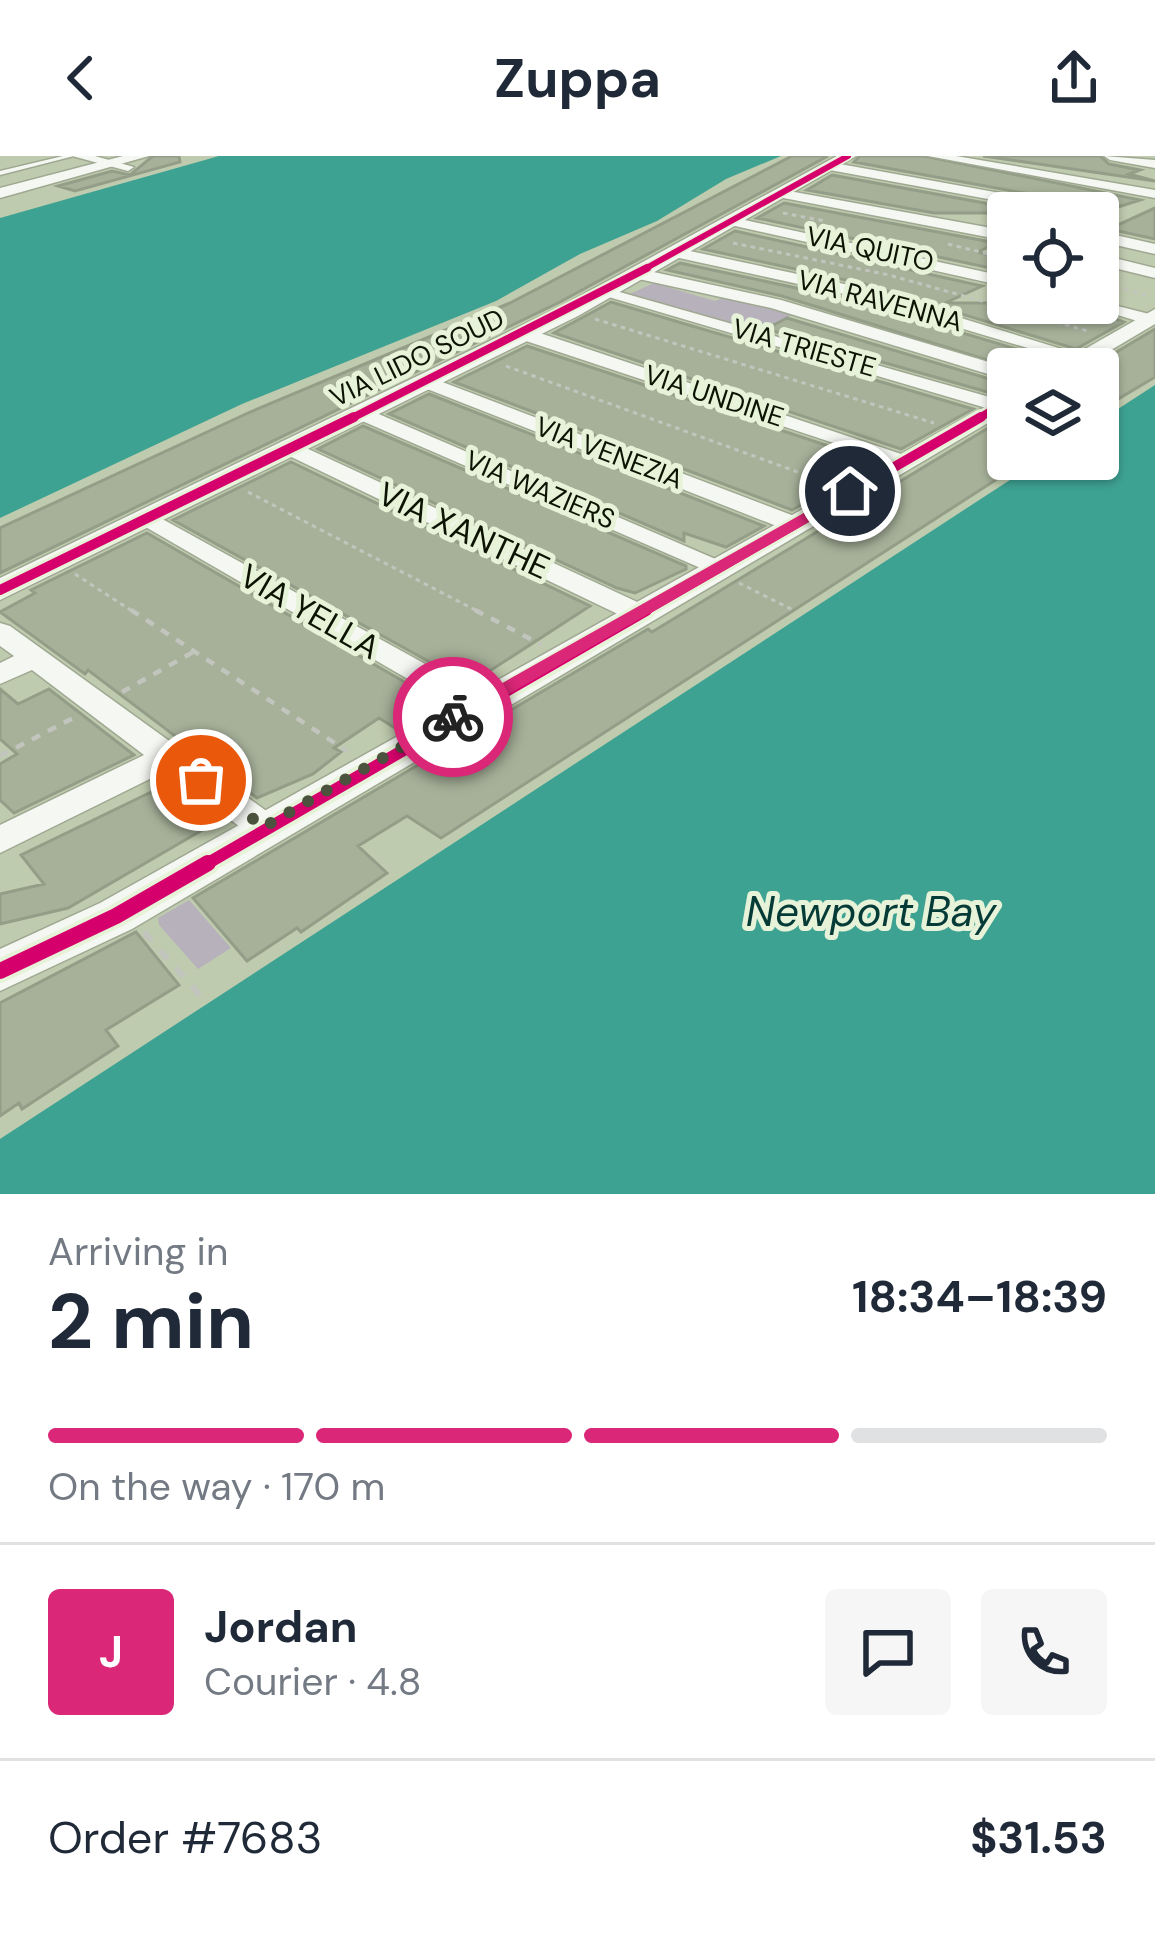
<!DOCTYPE html>
<html lang="en">
<head>
<meta charset="utf-8">
<style>
  :root { --surface:#fff; --page:#f6f6f7; --text:#1f2937; --muted:#747a83; --line:#e0e1e3; --accent:#db2777 }
  body { margin:0; font-family:"DM Sans",sans-serif; background:var(--page); color:var(--text); height:100vh; display:flex; flex-direction:column; font-size:45px; white-space:nowrap }
  * { box-sizing:border-box; margin:0 }
  p { font-size:39px; color:var(--muted) }
  .icon { flex:none; width:66px; height:66px; fill:none; stroke:currentColor; stroke-width:2; stroke-linecap:round; stroke-linejoin:round }
  .map { position:relative; height:1038px; overflow:hidden }
  .sheet { display:flex; flex-direction:column; background:var(--surface); flex:1 }
  .sheet>* { flex:none }
  .fabs { position:absolute; left:987px; top:36px; display:grid; gap:24px }
  .fabs a { display:grid; place-items:center; width:132px; height:132px; border-radius:12px; background:var(--surface); box-shadow:0 3px 9px #0004; font-size:60px }
  .pin { position:absolute; display:grid; place-items:center; width:102px; height:102px; color:#fff; margin:-51px; border:6px solid #fff; border-radius:50%; box-shadow:0 3px 12px #0007 }
  .courier { position:absolute; display:grid; place-items:center; width:120px; height:120px; margin:-60px; border:9px solid #db2777; border-radius:50%; background:#fff; color:#222; box-shadow:0 3px 15px #0007 }
  .overview em { font-style:normal; font-weight:700 }
  .overview div { display:flex; flex-direction:column-reverse }
  .overview { display:flex; align-items:center; justify-content:space-between; height:204px; padding:0 48px }
  h1 { font-size:78px; font-weight:700; line-height:90px }
  .bar { display:grid; grid-template-columns:repeat(4,1fr); gap:18px 12px; align-content:center; height:144px; padding:0 48px }
  .bar i { height:15px; border-radius:9px; background:var(--line) }
  .bar .current { background:var(--accent) }
  .bar p { grid-column:span 4 }
  .line { display:flex; align-items:center; gap:30px; padding:0 48px; border-top:3px solid var(--line) }
  .line div { flex:1 }
  .round { display:grid; place-items:center; flex:none; width:126px; height:126px; border-radius:12px; background:var(--page) }
  header { display:flex; justify-content:space-between; align-items:center; height:156px; padding:0 48px; background:var(--surface); font-size:54px; font-weight:700 }
  .map>svg:first-child { display:block }
  .green { fill:#b7b1bc }
  .water { fill:#3ea293 }
  .building { fill:#a7b19a; stroke:#949d87; stroke-width:3 }
  .lines { fill:none; stroke-linecap:round; stroke-linejoin:round }
  .service-casing { stroke:#9fa891; stroke-width:3 }
  .minor-casing { stroke:#9fa891; stroke-width:3 }
  .tertiary-casing { stroke:#9fa891; stroke-width:3 }
  .path-far2 { stroke:#c2c5bd; stroke-width:3; stroke-dasharray:4.5 4.5; stroke-linecap:butt }
  .path-far1 { stroke:#c2c5bd; stroke-width:4.5; stroke-dasharray:9 9; stroke-linecap:butt }
  .path { stroke:#c2c5bd; stroke-width:6; stroke-dasharray:12 12; stroke-linecap:butt }
  .service { fill:#f5f7f3; fill-rule:evenodd }
  .minor { fill:#f5f7f3; fill-rule:evenodd }
  .tertiary { fill:#f5f7f3; fill-rule:evenodd }
  .cycleway-far4-casing { stroke:#e7f3d9; stroke-width:9 }
  .cycleway-far3-casing { stroke:#e7f3d9; stroke-width:12 }
  .cycleway-far2-casing { stroke:#e7f3d9; stroke-width:16 }
  .cycleway-far1-casing { stroke:#e7f3d9; stroke-width:20 }
  .cycleway-casing { stroke:#e7f3d9; stroke-width:24 }
  .cycleway-far4 { stroke:#d6006c; stroke-width:6 }
  .cycleway-far3 { stroke:#d6006c; stroke-width:8 }
  .cycleway-far2 { stroke:#d6006c; stroke-width:10 }
  .cycleway-far1 { stroke:#d6006c; stroke-width:12 }
  .cycleway { stroke:#d6006c; stroke-width:16 }
  .route { fill:#db2777 }
  .done { stroke:#4b533e; stroke-width:12; stroke-dasharray:0 21.6 }
  .labels { text-anchor:middle; stroke-width:10; stroke-linejoin:round; paint-order:stroke }
  .far-street-label { font-size:27px; fill:#0c1302; stroke:#e7f3d9 }
  .street-label { font-size:33px; fill:#0c1302; stroke:#e7f3d9 }
  .near-water-label { font-size:42px; font-style:italic; fill:#053b37; stroke:#e7f3d9 }
</style>
</head>
<body>
<header><svg class="icon" aria-label="back" viewBox="0 0 24 24"><path d="M15 5l-7 7 7 7"/></svg>Zuppa<svg class="icon" aria-label="share" viewBox="0 0 24 24"><path d="M12 15V3M7 8l5-5 5 5M5 13v7h14v-7"/></svg></header>
<div class="map">
<svg width="1155" height="1038" viewBox="0 0 1155 1038">
  <rect width="100%" height="100%" fill="#bfcbae"/>
  <path class="green" d="M654,127L715,145L725,141L792,159L761,175L630,138Z
    M189,744L231,792L198,813L159,769L158,762Z"/>
  <path class="water" d="M219,0H781L726,23L657,65L580,98L496,145L242,248L0,362V62Z
    M1155,229V1038H0V983L1042,303H1098V266Z"/>
  <path class="building" d="M153,0H179L180,6L75,35L58,30L112,15L130,19Z
    M792,0H828L560,146L0,417V372L248,257L510,147Z
    M860,0H924L1140,44L1099,57L1089,49L854,6Z
    M983,0H1100L1109,8L1140,14L1129,18L1155,25Z
    M832,19L1039,57H934L807,34Z
    M784,47L996,87L978,96L1008,104L990,112L757,62Z
    M1155,52V83L1109,73Z
    M735,75L982,130L945,147H1074L1124,166L1076,193L864,128L703,93Z
    M680,107L852,144L1050,203L1033,213H1016L782,140L667,114Z
    M611,146L973,253L901,293L554,177Z
    M787,162L1006,228L998,233L1004,235L998,239L766,173Z
    M1155,173V221L1098,255V213H1088Z
    M527,190L877,306L792,354L454,226Z
    M429,238L764,370L726,391L684,377V385L389,258Z
    M1008,260V303H1028L441,682L407,660L358,690L387,717L301,776L297,772L247,805L193,742L648,473L652,476Z
    M363,270L686,410V413L635,437L617,432L318,293Z
    M291,306L590,450L485,518L465,513L455,520L173,364Z
    M147,377L427,539L422,542L431,547L395,572L379,562L334,592L341,596L313,618L257,642L88,514L85,518L0,456L35,437L31,434Z
    M0,533L18,548L49,533L134,599L14,657L0,644V608L17,598L0,583Z
    M172,626L216,666L68,752L0,768V738L44,728L21,699Z
    M136,776L179,829L106,874L118,890L22,953L19,947L0,960V847Z"/>
  <g class="lines">
    <defs>
      <path id="service" d="M63,0H74L0,19V15Z"/>
      <path id="minor" d="M72,0H95L134,11L128,15Z
        M928,0H956L1155,34V42Z
        M1104,0L1155,4V12L1110,4Z
        M829,6L1088,53L1095,57H1064L824,13Z
        M778,33L1008,75V85L773,40Z
        M731,61L1008,121V131L726,68Z
        M1098,75L1155,88V98L1098,85Z
        M676,92L863,132L1091,202L1081,208L853,140L670,100V94Z
        M1098,98L1155,112V122L1098,108Z
        M640,113L781,144L1012,213H1008V224L1001,222L771,152L634,122L632,118Z
        M602,131L1007,246L1008,254H993L602,139Z
        M1098,145L1153,159L1155,164L1147,168L1078,147Z
        M517,174H531L916,303L913,308H897L517,182Z
        M424,219L802,363L805,368L793,375L784,373L417,229L414,225Z
        M353,253H367L734,411L730,417H712L353,261Z
        M289,284L648,451L652,457L648,463H628L281,296V286Z
        M146,354L485,541L489,548L485,555H463L137,366L134,361Z
        M0,467L10,470L276,662L282,671L276,680H252L166,615L0,697V669L144,599L32,514L0,528V507L14,500L0,490Z"/>
      <path id="tertiary" d="M123,0H149L0,42V32Z
        M837,0H856L578,160L0,444V422L562,150Z
        M1155,153V168L1079,213H1050Z
        M1008,238V255L132,773L0,835V793L100,747Z"/>
    </defs>
    <use href="#service" class="service-casing"/>
    <use href="#minor" class="minor-casing"/>
    <use href="#tertiary" class="tertiary-casing"/>
    <path class="path-far2" d="M783,57L825,65
      M733,87L889,119L1088,175
      M948,88L1008,103
      M1098,127L1151,140
      M595,163L934,267
      M506,210L828,327
      M248,336L481,457
      M75,418L135,457
      M739,427L793,454"/>
    <path class="path-far1" d="M131,454L347,595
      M475,454L542,489
      M122,536L195,495
      M0,600L75,561"/>
    <path class="path" d="M144,776L204,844"/>
    <use href="#service" class="service"/>
    <use href="#minor" class="minor"/>
    <use href="#tertiary" class="tertiary"/>
    <defs>
      <path id="cycleway-far4" d="M641,115L848,0"/>
      <path id="cycleway-far3" d="M348,264L647,112
        M976,264L1008,245"/>
      <path id="cycleway-far2" d="M0,434L354,261
        M641,457L981,261"/>
      <path id="cycleway-far1" d="M203,710L646,454"/>
      <path id="cycleway" d="M0,815L116,760L208,707"/>
    </defs>
    <use href="#cycleway-far4" class="cycleway-far4-casing"/>
    <use href="#cycleway-far3" class="cycleway-far3-casing"/>
    <use href="#cycleway-far2" class="cycleway-far2-casing"/>
    <use href="#cycleway-far1" class="cycleway-far1-casing"/>
    <use href="#cycleway" class="cycleway-casing"/>
    <use href="#cycleway-far4" class="cycleway-far4"/>
    <use href="#cycleway-far3" class="cycleway-far3"/>
    <use href="#cycleway-far2" class="cycleway-far2"/>
    <use href="#cycleway-far1" class="cycleway-far1"/>
    <use href="#cycleway" class="cycleway"/>
  </g>
  <path class="route" d="M850,331L856,339L460,566L442,561Z"/>
  <g class="lines">
    <path class="done" d="M201,624L264,671L453,561"/>
  </g>
  <g class="labels">
    <g class="far-street-label">
      <text transform="translate(870 93) rotate(12)" y="9">VIA QUITO</text>
      <text transform="translate(880 145) rotate(15)" y="9">VIA RAVENNA</text>
      <text transform="translate(804 192) rotate(16)" y="9">VIA TRIESTE</text>
      <text transform="translate(417 202) rotate(-26)" y="9">VIA LIDO SOUD</text>
      <text transform="translate(714 240) rotate(18)" y="9">VIA UNDINE</text>
      <text transform="translate(609 297) rotate(21)" y="9">VIA VENEZIA</text>
      <text transform="translate(540 334) rotate(23)" y="9">VIA WAZIERS</text>
    </g>
    <g class="street-label">
      <text transform="translate(464 374) rotate(25)" y="12">VIA XANTHE</text>
      <text transform="translate(310 455) rotate(30)" y="12">VIA YELLA</text>
    </g>
    <g class="near-water-label">
      <text x="871" y="770">Newport Bay</text>
    </g>
  </g>
</svg>
<div class="fabs">
<a><svg class="icon" aria-label="locate" viewBox="0 0 24 24"><circle cx="12" cy="12" r="6"/><path d="M12 2v4M12 18v4M2 12h4M18 12h4"/></svg></a>
<a><svg class="icon" aria-label="layers" viewBox="0 0 24 24"><path d="M12 4l9 5-9 5-9-5zM3 14l9 5 9-5"/></svg></a>
</div>
<div class="pin" style="left:201px;top:624px;background:#ea580c"><svg class="icon" aria-label="bag" viewBox="0 0 24 24"><path d="M5 8h14l-1 12H6zM9 8a3 3 0 0 1 6 0"/></svg></div>
<div class="pin" style="left:850px;top:335px;background:#1f2937"><svg class="icon" aria-label="home" viewBox="0 0 24 24"><path d="M3 11l9-7 9 7M6 9v11h12V9"/></svg></div>
<div class="courier" style="left:453px;top:561px"><svg class="icon" aria-label="bike" viewBox="0 0 24 24"><circle cx="6" cy="16" r="4"/><circle cx="18" cy="16" r="4"/><path d="M6 16l4-8h5l3 8M10 8l3 8H6M13 5h3"/></svg></div>
</div>
<section class="sheet">
<div class="overview"><div><h1>2 min</h1><p>Arriving in</p></div><em>18:34–18:39</em></div>
<div class="bar"><i class="current"></i><i class="current"></i><i class="current"></i><i></i><p>On the way · 170 m</p></div>
<div class="line" style="height:216px"><b class="round" style="background:var(--accent);color:#fff">J</b><div><b>Jordan</b><p>Courier · 4.8</p></div><a class="round"><svg class="icon" aria-label="chat" viewBox="0 0 24 24"><path d="M4 5h16v11H9l-5 4z"/></svg></a><a class="round"><svg class="icon" aria-label="phone" viewBox="0 0 24 24"><path d="M5 4h4l2 5-3 2q2 4 5 5l2-3 5 2v4C11 20 4 13 5 4z"/></svg></a></div>
<div class="line" style="height:156px"><div>Order #7683</div><b>$31.53</b></div>
</section>
</body>
</html>
